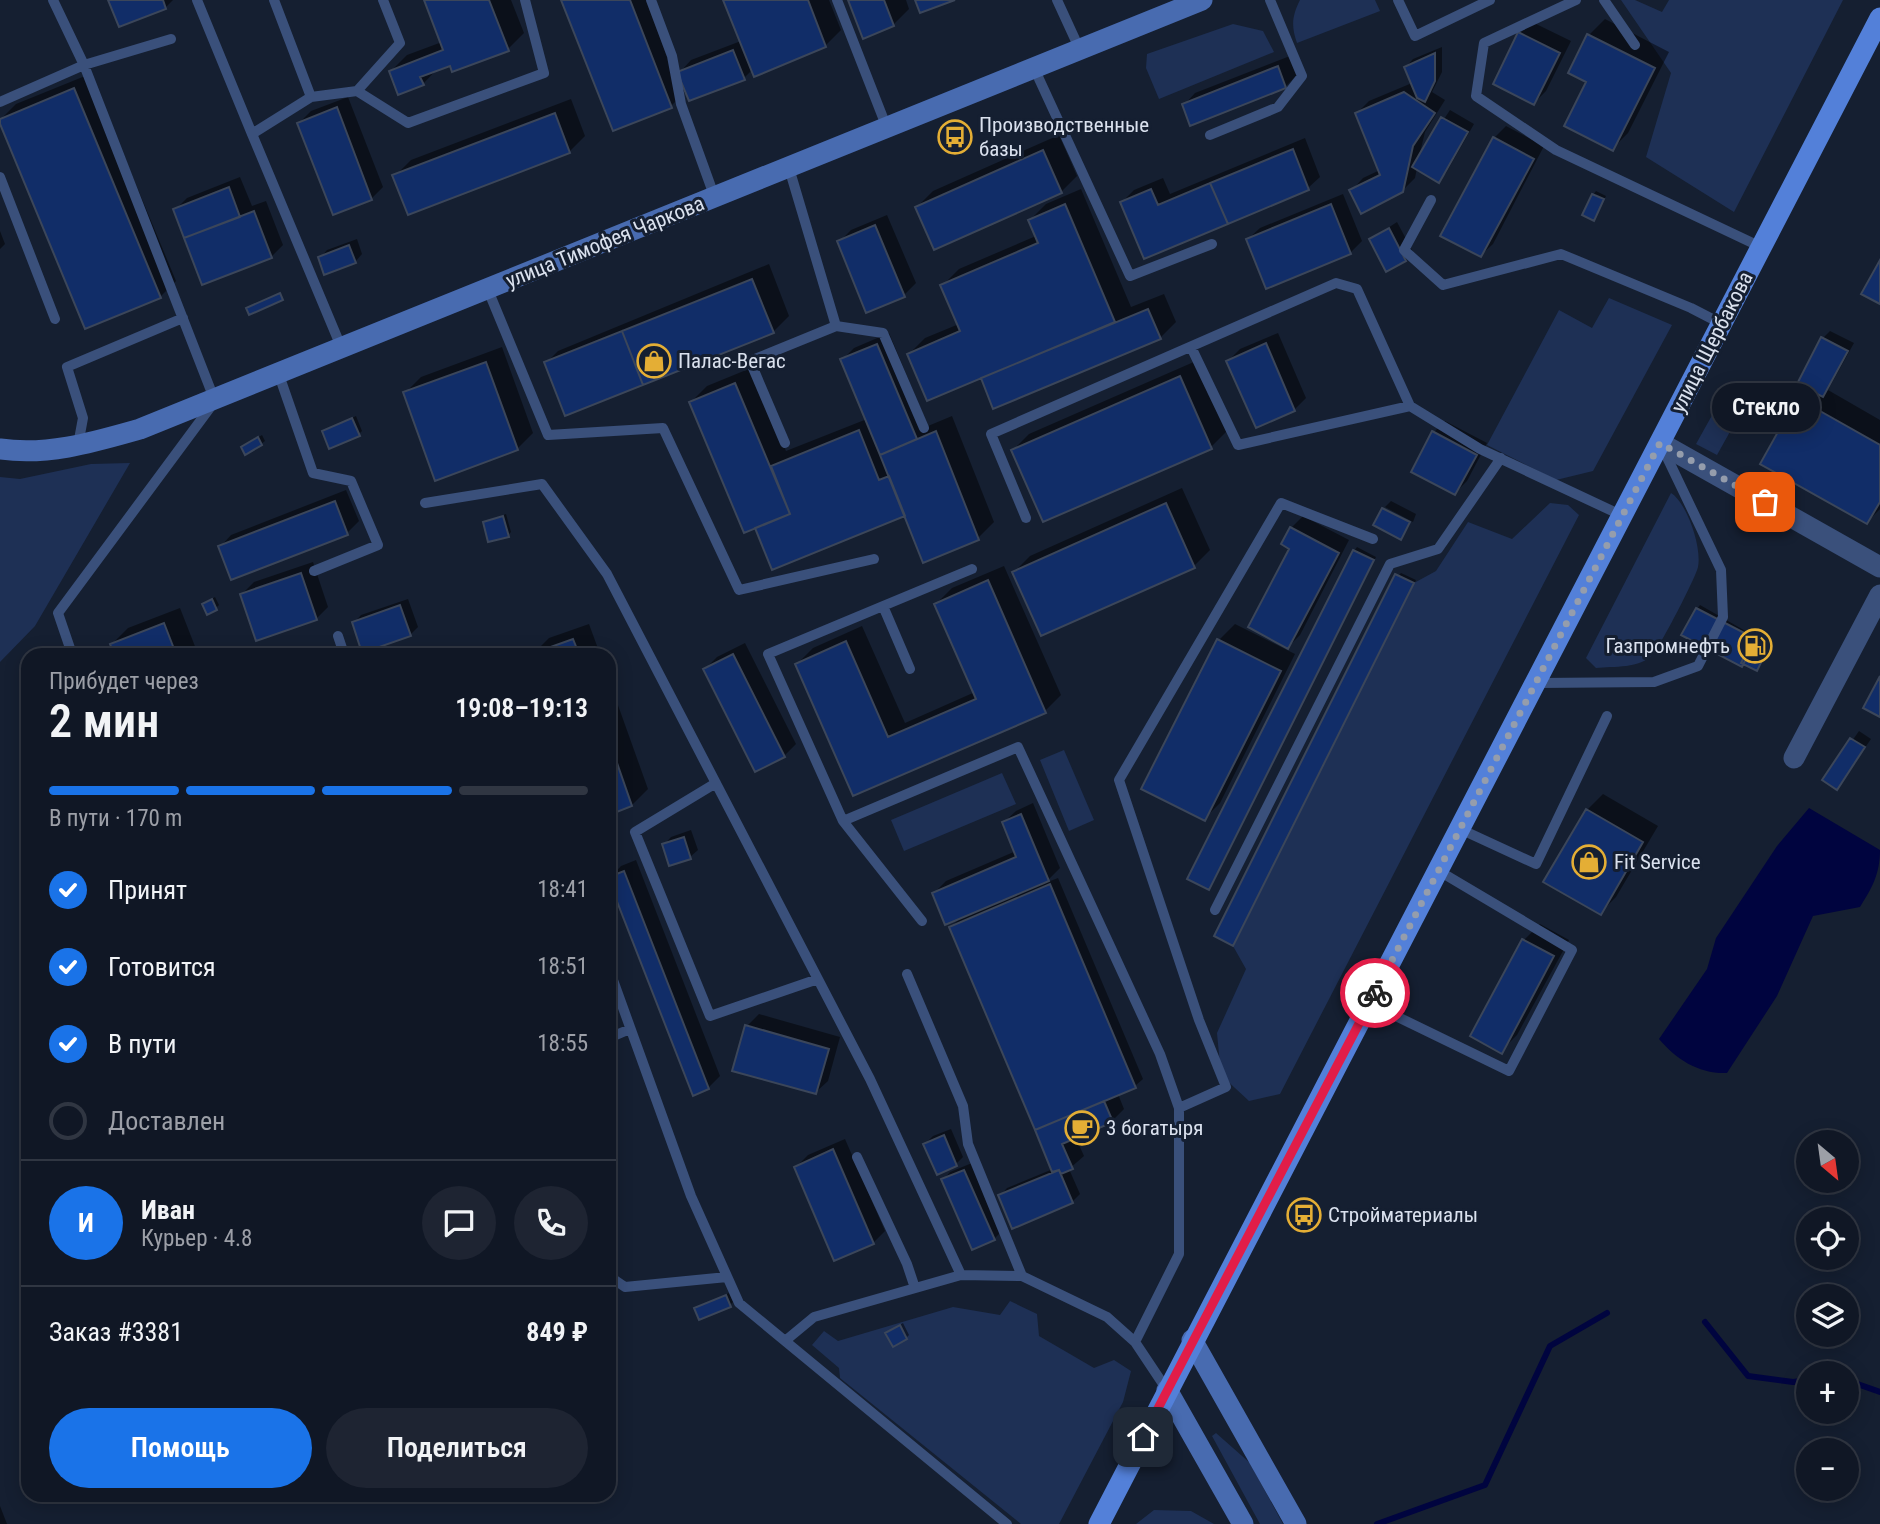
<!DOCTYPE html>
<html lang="ru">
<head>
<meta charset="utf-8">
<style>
  :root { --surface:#101725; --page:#1e2432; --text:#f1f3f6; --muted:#9c9fa7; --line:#303642; --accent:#1a73e8 }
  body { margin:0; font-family:"Roboto Condensed",sans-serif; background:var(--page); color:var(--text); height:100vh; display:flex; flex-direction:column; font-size:26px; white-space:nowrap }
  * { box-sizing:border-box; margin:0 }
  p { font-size:23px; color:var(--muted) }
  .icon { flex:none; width:38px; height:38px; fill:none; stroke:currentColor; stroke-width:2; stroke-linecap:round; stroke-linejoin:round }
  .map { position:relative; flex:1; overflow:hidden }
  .drawer { position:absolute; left:21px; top:648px; width:595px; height:854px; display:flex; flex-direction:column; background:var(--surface); border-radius:21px; box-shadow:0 4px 18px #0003,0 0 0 2px var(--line) }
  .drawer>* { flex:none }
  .needle { width:46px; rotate:151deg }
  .buttons { position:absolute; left:1796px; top:1130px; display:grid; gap:14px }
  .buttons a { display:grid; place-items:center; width:63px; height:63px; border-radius:50%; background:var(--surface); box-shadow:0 4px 18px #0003,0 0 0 2px var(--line); font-size:35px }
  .pin { position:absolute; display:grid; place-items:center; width:60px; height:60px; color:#fff; margin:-30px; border-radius:14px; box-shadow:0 4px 10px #0006 }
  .courier { position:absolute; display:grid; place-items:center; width:70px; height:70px; margin:-35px; border:5px solid #e11d48; border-radius:50%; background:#fff; color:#222; box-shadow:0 2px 9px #0007 }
  .bubble { position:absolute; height:49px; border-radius:24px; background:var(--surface); box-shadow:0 4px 18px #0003,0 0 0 2px var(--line); font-size:23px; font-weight:600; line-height:49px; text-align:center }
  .overview em { font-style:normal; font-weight:600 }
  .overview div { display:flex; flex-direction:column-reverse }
  .overview { display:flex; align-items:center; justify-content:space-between; height:119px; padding:0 28px }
  h1 { font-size:46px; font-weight:600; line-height:52px }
  .bar { display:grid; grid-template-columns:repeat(4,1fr); gap:10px 7px; align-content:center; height:84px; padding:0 28px }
  .bar i { height:9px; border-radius:5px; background:var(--line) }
  .bar .on { background:var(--accent) }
  .bar p { grid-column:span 4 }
  .line { display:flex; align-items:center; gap:18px; padding:0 28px; border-top:2px solid var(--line) }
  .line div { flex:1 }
  .round { display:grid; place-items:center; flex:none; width:74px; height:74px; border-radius:37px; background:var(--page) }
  ol { padding:0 28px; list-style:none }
  li { display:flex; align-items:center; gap:21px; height:77px }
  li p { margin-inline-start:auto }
  li .icon { padding:7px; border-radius:50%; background:var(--accent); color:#fff; stroke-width:4 }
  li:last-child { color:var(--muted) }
  li i { width:38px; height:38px; border:4px solid var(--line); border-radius:50% }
  .cta { display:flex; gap:14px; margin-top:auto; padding:14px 28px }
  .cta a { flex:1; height:80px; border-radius:42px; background:var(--accent); color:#fff; font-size:28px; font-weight:600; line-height:80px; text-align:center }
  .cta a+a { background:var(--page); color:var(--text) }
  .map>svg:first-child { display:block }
  .green { fill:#1e3055 }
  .water { fill:#00043f }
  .shadow { fill:#0007 }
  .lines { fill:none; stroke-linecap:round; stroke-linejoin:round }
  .stream { stroke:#00043f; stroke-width:6 }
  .building { fill:#112d68; stroke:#3b465a; stroke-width:2 }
  .lane { stroke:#3a507b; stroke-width:10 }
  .street { stroke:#3a507b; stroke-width:21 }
  .secondary { stroke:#486bb0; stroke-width:21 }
  .primary { stroke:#5380d9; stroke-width:21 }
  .done { stroke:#959dac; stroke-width:7; stroke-dasharray:0 12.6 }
  .route { stroke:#e11d48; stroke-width:9 }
  .labels { text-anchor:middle; stroke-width:6; stroke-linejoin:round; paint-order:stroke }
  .poi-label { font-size:21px; fill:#dae1ee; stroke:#151f31; text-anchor:start }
  .street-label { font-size:21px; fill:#dae1ee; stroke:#151f31 }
</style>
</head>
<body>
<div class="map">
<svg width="1880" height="1524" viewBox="0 0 1880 1524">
  <rect width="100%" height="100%" fill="#151f31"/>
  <path class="green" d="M1300,0H1375L1380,11L1297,43C1291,26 1292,16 1300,0Z
    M1621,0H1635L1662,12L1669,0H1843L1734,212L1646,157L1671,73Z
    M1233,24L1263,31L1274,52L1159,99L1146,68L1147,54Z
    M1609,298L1672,325L1593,471L1556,480L1487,445L1559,310L1592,328Z
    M1725,392L1746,403L1717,455L1696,444Z
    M130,463L35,626L0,662V477L20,479L91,464Z
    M1671,493C1687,503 1702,547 1698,567C1696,577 1661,645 1653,654C1640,669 1614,666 1596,668L1586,658Z
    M1550,503L1568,505L1579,515L1280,1094L1249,1101L1221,1075L1217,1033L1246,969L1233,946L1414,583L1436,571L1468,522L1512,539Z
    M1064,750L1094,820L1069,831L1040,760Z
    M1002,773L1016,804L904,851L891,820Z
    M1010,1301L1037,1314L1039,1336L1094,1368L1114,1360L1131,1371L1123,1402L1059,1524H1021L840,1378L839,1368L812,1345L824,1331L838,1341L953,1307L1000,1315Z
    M1216,1433L1250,1463L1283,1524H1260L1212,1436Z
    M1154,1510L1191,1511L1214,1524H1136Z"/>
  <path class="water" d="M1809,808L1880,850C1880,874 1872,888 1860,907L1813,916L1777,996L1727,1073C1699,1074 1677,1060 1659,1039L1707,969L1716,938L1777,846Z"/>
  <path class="shadow" d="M110,0H173L165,8Z
    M426,0H511L524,33L508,49L438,68L423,84L391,71L407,55L442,42Z
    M563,0H651L680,72L691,60L741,41L725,0H829L841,30L825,46L753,69L744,78L686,91L671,106Z
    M850,0H906L909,9L893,25Z
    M1605,19L1669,52L1628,133L1612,149L1589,81V35Z
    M1532,22L1571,41L1546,91L1534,103L1520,33Z
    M1442,47V72L1432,92L1445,100L1425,132L1419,157L1450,110L1474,124L1446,173L1439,180L1417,168L1415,178L1402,191L1352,190L1363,178L1380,170L1357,113L1369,101L1412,83L1406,67L1413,59Z
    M1290,56L1297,75L1285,87L1184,105L1195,93Z
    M90,74L176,281L160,297L0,120L16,104Z
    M348,97L383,187L371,199L299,123L311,111Z
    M571,99L585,136L569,152L395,176L411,160Z
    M1506,126L1544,146L1493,244L1481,255L1494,138Z
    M1059,135L1077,176L1061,192L917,207L933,191Z
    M1305,138L1320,177L1308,188L1145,257L1122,202L1134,190L1163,178L1170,194Z
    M240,177L252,206L266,201L283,245L271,257L175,210L187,198Z
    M1081,189L1131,307L1164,294L1176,322L1160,338L982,376L909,354L925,338L959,324L943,285L959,269L1036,236L1030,220L1046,204Z
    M1596,191L1606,196L1594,219L1593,195Z
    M1343,194L1362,241L1350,253L1248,239L1260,228Z
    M887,215L916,283L904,295L839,242L851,230Z
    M1397,222L1413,252L1405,260L1371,239Z
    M0,231L5,244L0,249Z
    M357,239L362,254L355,262L320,258L327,250Z
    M769,264L789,316L773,332L546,363L558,351Z
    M1830,331L1854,343L1828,390L1880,420V509L1867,522L1799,399L1809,388L1823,338Z
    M889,333L928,426L952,416L994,522L978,538L906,514L756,526L691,402L707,386L751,368L786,451L867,419L842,360L854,348Z
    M1278,333L1306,398L1294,410L1228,361L1240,349Z
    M502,347L533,433L517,449L405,393L421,377Z
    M1196,361L1227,431L1211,447L1013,450L1029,434Z
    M356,416L362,431L359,434L324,432Z
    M1445,421L1487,443L1467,481L1455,493L1433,433Z
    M262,435L265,441L261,444L243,447Z
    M1182,488L1210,550L1194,566L1014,572L1030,556Z
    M346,490L359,521L347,533L220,547L231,535Z
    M1391,501L1416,514L1413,522L1385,507Z
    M506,514L511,532L508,535L485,522Z
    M1303,516L1349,540L1300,635L1288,647L1291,528Z
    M1357,547L1376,557L1209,888L1354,551Z
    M313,562L328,607L316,619L242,594L254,582Z
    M1004,566L1061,695L1045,711L854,794L797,664L813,648L862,626L905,723L975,692L936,604L952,588Z
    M1401,573L1416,580L1233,943L1398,576Z
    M215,597L219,605L216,608L204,604Z
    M408,599L418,627L410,635L354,623L361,615Z
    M1700,605L1770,645L1760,666L1743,662L1697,609Z
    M180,608L198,654H116L112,644L128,628Z
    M589,624L600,654H533L549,638Z
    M1235,624L1295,654L1220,803L1204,819L1144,788L1219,640Z
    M745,643L796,744L784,756L705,669L717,657Z
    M609,680L648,789L632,805L609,813Z
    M1859,731L1871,739L1837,788L1825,780Z
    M1603,794L1658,826L1616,897L1600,913L1587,810Z
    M1033,803L1060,868L1045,883L1058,878L1143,1079L1135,1086L1118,1094L1124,1109L1112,1121L1075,1136L1084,1156L1069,1169L1080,1194L1072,1202L1000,1196L1007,1188L1053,1169L951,927L961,917L934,893L946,881L1016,851L1004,822L1016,811Z
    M691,830L698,850L690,857L664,845L671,837Z
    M636,860L720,1076L708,1088L610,878L621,866Z
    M1540,924L1569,940L1517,1035L1501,1051L1524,940Z
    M759,1014L840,1037L828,1081L816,1092L747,1026Z
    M951,1129L963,1157L956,1164L925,1144L933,1136Z
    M845,1139L885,1231L873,1243L796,1167L808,1155Z
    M972,1163L1002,1231L994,1239L943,1180L950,1172Z
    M729,1293L733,1302L730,1305L696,1309Z
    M903,1323L909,1335L906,1338L891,1330Z
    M0,1506L7,1524H0Z"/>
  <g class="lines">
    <path class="stream" d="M1705,1322L1748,1376L1793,1382L1808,1380
      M1846,1380L1880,1392
      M1377,1524L1485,1485L1550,1346L1607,1313"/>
  </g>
  <path class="building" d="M108,0H163L166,9L119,27Z
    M424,0H489L509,51L452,72L450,66L420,77L424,85L398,95L389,71L443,50Z
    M561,0H630L672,108L613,131Z
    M723,0H808L826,47L754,77Z
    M848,0H884L894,26L863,39Z
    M915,0H955L920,13Z
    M1518,32L1560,53L1534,105L1493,84Z
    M1587,34L1655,68L1613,151L1564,126L1586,82L1568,73Z
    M733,50L745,80L689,101L677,72Z
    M1435,53V81L1425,102L1417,98L1404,67Z
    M1278,66L1286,88L1190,126L1182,104Z
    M74,88L161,298L85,329L0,124V119Z
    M1404,92L1435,113L1413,146L1403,192L1361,214L1349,190L1380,175L1355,113Z
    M337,107L372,200L333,215L297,123Z
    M555,113L570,153L408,215L392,175Z
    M1441,117L1468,132L1439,183L1412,167Z
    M1493,137L1534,159L1481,257L1440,236Z
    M1293,149L1309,190L1228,224L1210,183Z
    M1043,150L1062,193L934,250L915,207Z
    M1210,183L1228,224L1144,259L1120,202L1151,189L1158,205Z
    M229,187L240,217L184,238L173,209Z
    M1592,194L1604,199L1594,221L1582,215Z
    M1065,204L1115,322L927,401L907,354L960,331L940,285L1038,243L1028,220Z
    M1331,204L1351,254L1266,289L1246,239Z
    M254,211L272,258L202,285L184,238Z
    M875,225L905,297L866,313L837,241Z
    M1389,228L1406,261L1386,272L1369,239Z
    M349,245L356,263L324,275L318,257Z
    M1880,260V304L1861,294Z
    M752,279L774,333L643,385L622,331Z
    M280,293L283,300L249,315L246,308Z
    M1148,309L1161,339L993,409L981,378Z
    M622,331L643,385L565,416L544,362Z
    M1821,337L1848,351L1823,397L1797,384Z
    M1266,343L1295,411L1256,428L1226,361Z
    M877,344L917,439L880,455L840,359Z
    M486,362L518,450L435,481L403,392Z
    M1180,376L1212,449L1043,522L1011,450Z
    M735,383L790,514L744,533L689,402Z
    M1797,398L1880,445V502L1867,524L1760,464Z
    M352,418L360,436L329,449L322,431Z
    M859,430L879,480L889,476L905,516L772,570L755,528L790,514L771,466Z
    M936,431L979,540L923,563L880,455Z
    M1432,431L1477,455L1455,495L1411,472Z
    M258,437L262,445L245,455L241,447Z
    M335,501L348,535L231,580L218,546Z
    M1166,503L1195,568L1041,636L1012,572Z
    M1382,508L1410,522L1401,540L1373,525Z
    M503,516L509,537L488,542L483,522Z
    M1290,527L1339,553L1288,649L1248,627L1289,549L1281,544Z
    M1353,550L1374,560L1209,890L1187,879Z
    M301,573L317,620L256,641L240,594Z
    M1395,574L1414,583L1233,946L1214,936Z
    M988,580L1046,713L853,796L795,664L846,641L888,737L976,699L934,604Z
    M212,599L217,610L207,615L202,604Z
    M400,605L411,636L362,653L352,622Z
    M1696,608L1756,639L1742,667L1681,635Z
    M164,623L176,654H114L110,644Z
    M573,639L579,654H531Z
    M1217,639L1281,671L1205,821L1141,789Z
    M1753,639L1768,648L1757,671L1741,663Z
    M733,654L785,757L755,772L703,669Z
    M1880,676V717L1863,708Z
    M1850,738L1865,747L1837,790L1822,780Z
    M609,740L632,806L609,815Z
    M1586,809L1643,842L1601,915L1543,882Z
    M1021,814L1049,881L945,925L932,893L1016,857L1002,822Z
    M684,837L691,859L669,866L662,844Z
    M624,871L709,1089L693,1096L609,881V877Z
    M1050,884L1136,1088L1035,1130L949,927Z
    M1522,939L1554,956L1502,1054L1470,1036Z
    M745,1025L829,1049L816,1094L732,1071Z
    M1104,1101L1113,1122L1062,1144L1073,1169L1061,1174L1059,1170L1052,1172L1035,1130Z
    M944,1135L957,1166L937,1175L923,1144Z
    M833,1149L874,1244L834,1261L794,1167Z
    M964,1170L995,1240L972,1250L941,1179Z
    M1059,1170L1073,1203L1012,1229L998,1195Z
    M726,1295L731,1307L699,1320L694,1308Z
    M900,1325L907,1339L893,1347L885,1333Z"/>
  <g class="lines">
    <path class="lane" d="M53,0L84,65L215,401L58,613L72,654
      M197,0L252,134
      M274,0L311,97L252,134L342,349
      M651,0L672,56L681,104L715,198
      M837,0L887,128
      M1057,0L1080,50
      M1398,0L1415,36L1490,0
      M1576,0L1484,43L1476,96L1556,150L1761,247
      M1604,0L1635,45
      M1034,68L1130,276L1212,244
      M357,91L400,43L383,0
      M311,97L357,91L408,123L544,73L525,0
      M0,102L84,65L171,39
      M1210,135L1278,107L1302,76L1270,0
      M0,177L55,319
      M1431,200L1404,250L1443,285L1561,254L1691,308L1722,324
      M488,290L548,435L663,428L739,590L874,559
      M836,326L883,333L924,428
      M1192,349L1238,445L1410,406
      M279,375L313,473L351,481L378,545L314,571
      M785,443L750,361L836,326L789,168
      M78,445L83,418L67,367L183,318
      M425,503L542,484L607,574L870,1079L961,1275
      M1026,518L991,434L1336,283L1357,289L1410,406L1480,449L1623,516
      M883,606L972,569
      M338,636L344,654
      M910,669L883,606L768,654L843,821L1018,747L1160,1054L1179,1108V1254L1135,1342
      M1538,683L1654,682L1698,666L1723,617L1721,570L1663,449
      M716,783L635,832L710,1016L818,979
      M843,821L922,921
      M1460,829L1536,864L1607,716
      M1215,910L1390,564L1438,549L1501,458
      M609,969L691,1196L739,1303L1007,1524
      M907,974L963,1106L968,1144L1022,1276L1107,1317L1135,1342L1167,1390
      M1369,1003L1509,1071L1572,950L1439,871
      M609,1038L630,1029
      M1179,1108L1226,1087L1199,1020L1119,780L1281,503L1373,539
      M857,1157L907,1264L915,1288
      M609,1276L625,1287L727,1277
      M785,1341L814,1317L961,1275L1022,1276"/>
    <path class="street" d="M1660,443L1880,567
      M1794,758L1880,595"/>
    <path class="secondary" d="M0,449C48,456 94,442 140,429L1202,0
      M1192,1340L1296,1524
      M1167,1390L1243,1524"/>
    <path class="primary" d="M1099,1524L1880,18"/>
  </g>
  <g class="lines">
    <path class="done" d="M1375,993L1660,443L1765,502"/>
    <path class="route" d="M1143,1437L1375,993"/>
  </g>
  <defs>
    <symbol id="bus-ring" viewBox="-11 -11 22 22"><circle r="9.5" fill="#151f31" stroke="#e4ae35" stroke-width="1.5"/><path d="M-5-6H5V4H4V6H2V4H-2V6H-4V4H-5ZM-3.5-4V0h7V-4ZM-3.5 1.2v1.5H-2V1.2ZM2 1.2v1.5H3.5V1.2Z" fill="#e4ae35"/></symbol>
    <symbol id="shop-ring" viewBox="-11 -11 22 22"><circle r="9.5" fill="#151f31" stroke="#e4ae35" stroke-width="1.5"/><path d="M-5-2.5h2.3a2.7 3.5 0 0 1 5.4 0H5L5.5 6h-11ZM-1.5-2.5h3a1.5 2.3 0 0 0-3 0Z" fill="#e4ae35"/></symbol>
    <symbol id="fuel-ring" viewBox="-11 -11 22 22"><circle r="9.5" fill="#151f31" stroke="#e4ae35" stroke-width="1.5"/><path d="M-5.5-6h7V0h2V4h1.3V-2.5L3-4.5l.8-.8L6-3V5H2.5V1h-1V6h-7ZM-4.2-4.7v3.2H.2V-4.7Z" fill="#e4ae35"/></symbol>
    <symbol id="cafe-ring" viewBox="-11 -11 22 22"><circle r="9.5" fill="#151f31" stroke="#e4ae35" stroke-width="1.5"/><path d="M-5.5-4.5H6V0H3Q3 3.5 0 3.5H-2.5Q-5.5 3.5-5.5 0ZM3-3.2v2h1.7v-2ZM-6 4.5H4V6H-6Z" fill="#e4ae35"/></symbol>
  </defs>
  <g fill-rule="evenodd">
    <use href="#bus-ring" x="936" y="118" width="38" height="38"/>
    <use href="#shop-ring" x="635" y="342" width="38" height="38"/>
    <use href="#fuel-ring" x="1736" y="627" width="38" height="38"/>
    <use href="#shop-ring" x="1570" y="843" width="38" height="38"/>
    <use href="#cafe-ring" x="1063" y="1109" width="38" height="38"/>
    <use href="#bus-ring" x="1285" y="1196" width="38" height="38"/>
  </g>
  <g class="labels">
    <g class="poi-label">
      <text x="979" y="132">Производственные<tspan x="979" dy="24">базы</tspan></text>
      <text x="678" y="368">Палас-Вегас</text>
      <text x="1730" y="653" text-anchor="end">Газпромнефть</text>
      <text x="1614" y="869">Fit Service</text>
      <text x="1106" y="1135">3 богатыря</text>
      <text x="1328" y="1222">Стройматериалы</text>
    </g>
    <g class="street-label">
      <text transform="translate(605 242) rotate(-22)" y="7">улица Тимофея Чаркова</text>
      <text transform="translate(1712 342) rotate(-63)" y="7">улица Щербакова</text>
    </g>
  </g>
</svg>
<div class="buttons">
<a><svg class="needle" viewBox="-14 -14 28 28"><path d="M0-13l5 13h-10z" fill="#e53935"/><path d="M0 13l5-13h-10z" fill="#9c9fa7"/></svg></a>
<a><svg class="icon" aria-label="locate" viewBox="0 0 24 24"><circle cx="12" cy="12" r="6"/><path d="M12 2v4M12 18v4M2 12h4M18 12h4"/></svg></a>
<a><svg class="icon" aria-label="layers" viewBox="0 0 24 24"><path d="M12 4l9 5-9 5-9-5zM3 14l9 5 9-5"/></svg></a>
<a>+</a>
<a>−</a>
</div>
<div class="pin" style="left:1765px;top:502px;background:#ea580c"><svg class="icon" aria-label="bag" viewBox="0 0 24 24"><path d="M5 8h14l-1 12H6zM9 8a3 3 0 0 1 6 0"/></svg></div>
<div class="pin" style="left:1143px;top:1437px;background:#1f2937"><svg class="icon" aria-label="home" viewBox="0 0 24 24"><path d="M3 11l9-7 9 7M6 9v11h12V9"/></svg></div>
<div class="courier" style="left:1375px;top:993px"><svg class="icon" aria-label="bike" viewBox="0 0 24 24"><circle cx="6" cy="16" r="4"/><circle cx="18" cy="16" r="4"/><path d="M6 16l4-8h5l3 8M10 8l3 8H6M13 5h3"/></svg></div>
<div class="bubble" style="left:1712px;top:383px;width:108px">Стекло</div>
<section class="drawer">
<div class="overview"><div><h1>2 мин</h1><p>Прибудет через</p></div><em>19:08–19:13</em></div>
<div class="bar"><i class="on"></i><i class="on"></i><i class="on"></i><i></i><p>В пути · 170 m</p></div>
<ol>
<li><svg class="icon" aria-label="check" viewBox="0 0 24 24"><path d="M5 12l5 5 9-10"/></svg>Принят<p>18:41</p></li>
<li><svg class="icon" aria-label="check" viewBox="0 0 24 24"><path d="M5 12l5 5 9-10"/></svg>Готовится<p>18:51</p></li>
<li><svg class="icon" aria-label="check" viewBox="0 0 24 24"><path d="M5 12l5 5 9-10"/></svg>В пути<p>18:55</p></li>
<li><i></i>Доставлен</li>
</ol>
<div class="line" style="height:126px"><b class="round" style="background:var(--accent);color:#fff">И</b><div><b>Иван</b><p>Курьер · 4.8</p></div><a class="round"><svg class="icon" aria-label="chat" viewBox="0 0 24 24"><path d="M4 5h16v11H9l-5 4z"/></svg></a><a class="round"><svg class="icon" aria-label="phone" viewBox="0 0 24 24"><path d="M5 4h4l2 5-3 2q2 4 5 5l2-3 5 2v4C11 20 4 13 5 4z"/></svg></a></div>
<div class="line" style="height:91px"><div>Заказ #3381</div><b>849 ₽</b></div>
<div class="cta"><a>Помощь</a><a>Поделиться</a></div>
</section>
</div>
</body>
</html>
